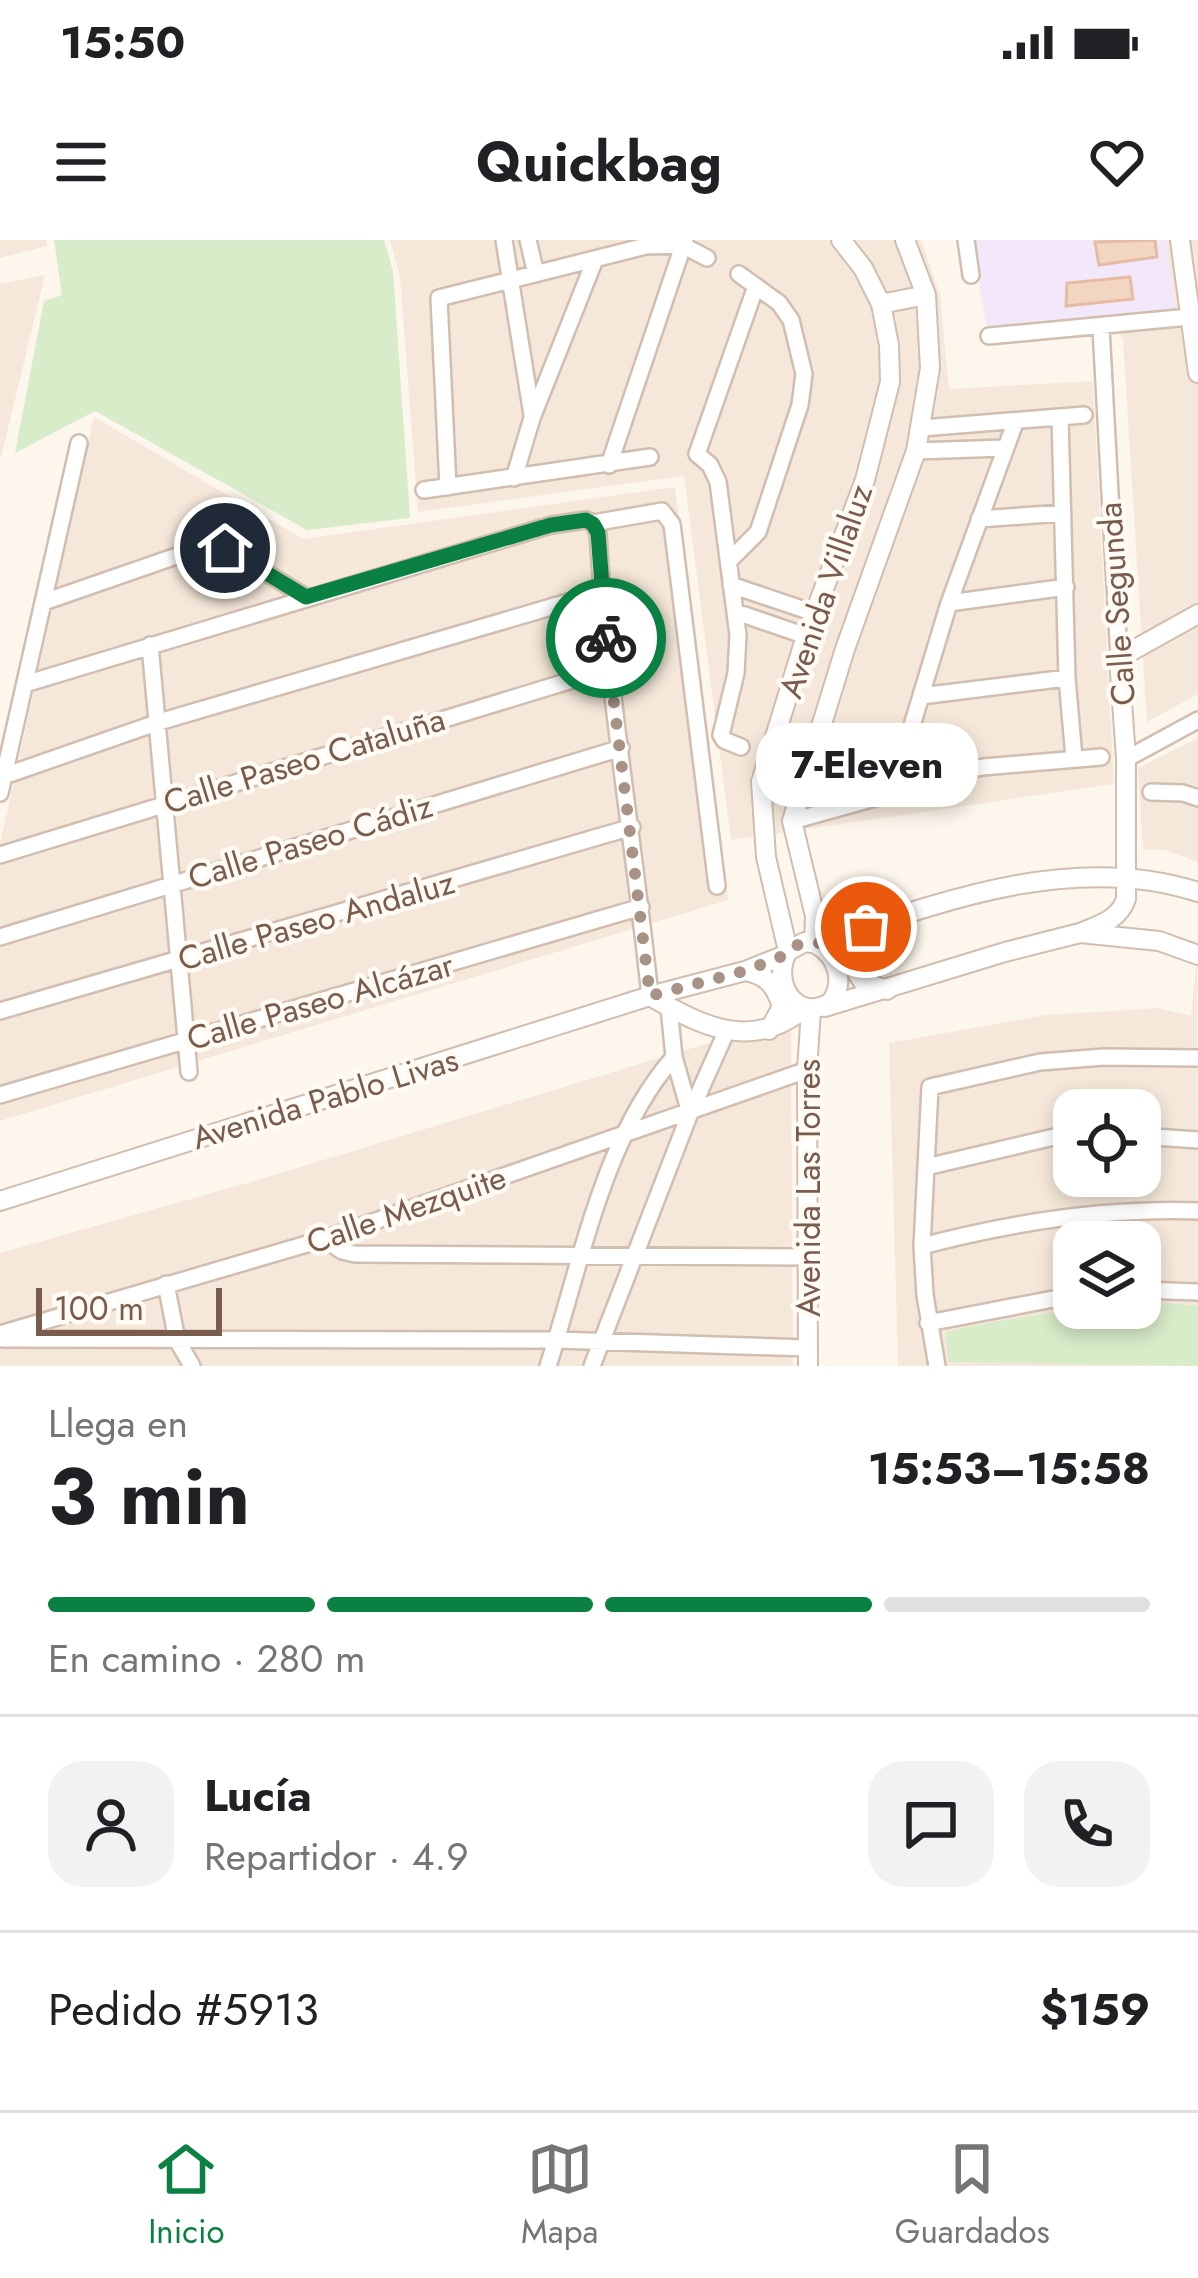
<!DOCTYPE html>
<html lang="es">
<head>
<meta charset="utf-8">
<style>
  :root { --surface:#fff; --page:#f2f2f2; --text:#202124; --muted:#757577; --line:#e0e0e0; --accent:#0b8043 }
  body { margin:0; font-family:Jost,sans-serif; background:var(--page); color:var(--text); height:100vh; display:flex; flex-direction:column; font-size:45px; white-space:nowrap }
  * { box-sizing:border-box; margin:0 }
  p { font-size:39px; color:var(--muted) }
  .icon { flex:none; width:66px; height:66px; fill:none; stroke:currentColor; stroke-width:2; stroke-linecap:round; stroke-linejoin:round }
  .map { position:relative; height:1126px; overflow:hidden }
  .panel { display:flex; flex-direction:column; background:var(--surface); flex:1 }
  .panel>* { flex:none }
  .tools { position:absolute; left:1053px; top:849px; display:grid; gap:24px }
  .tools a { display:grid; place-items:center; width:108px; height:108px; border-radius:24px; background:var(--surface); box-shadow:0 6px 18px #0003; font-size:60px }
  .scale { position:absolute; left:36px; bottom:30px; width:186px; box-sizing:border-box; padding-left:12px; border:6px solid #7a5c4d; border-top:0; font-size:33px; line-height:42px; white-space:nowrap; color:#7a5c4d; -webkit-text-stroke:9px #fffaf3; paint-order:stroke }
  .pin { position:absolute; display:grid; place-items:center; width:102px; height:102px; color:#fff; margin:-51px; border:6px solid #fff; border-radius:50%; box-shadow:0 3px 12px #0007 }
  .courier { position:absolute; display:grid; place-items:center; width:120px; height:120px; margin:-60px; border:9px solid #0b8043; border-radius:50%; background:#fff; color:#222; box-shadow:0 3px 15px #0007 }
  .bubble { position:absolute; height:84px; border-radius:36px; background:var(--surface); box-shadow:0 6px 18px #0003; font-size:39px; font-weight:700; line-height:84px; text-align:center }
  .head em { font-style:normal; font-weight:700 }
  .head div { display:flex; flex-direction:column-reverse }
  .head { display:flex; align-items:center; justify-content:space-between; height:204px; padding:0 48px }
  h1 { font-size:78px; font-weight:700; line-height:90px }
  .bar { display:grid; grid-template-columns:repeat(4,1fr); gap:18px 12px; align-content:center; height:144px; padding:0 48px }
  .bar i { height:15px; border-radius:9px; background:var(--line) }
  .bar .selected { background:var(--accent) }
  .bar p { grid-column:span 4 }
  .line { display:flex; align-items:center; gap:30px; padding:0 48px; border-top:3px solid var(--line) }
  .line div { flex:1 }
  .round { display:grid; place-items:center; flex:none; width:126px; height:126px; border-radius:36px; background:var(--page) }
  .status { display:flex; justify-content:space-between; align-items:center; height:84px; padding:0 60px; background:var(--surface); direction:ltr }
  .status svg { height:33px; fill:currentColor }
  header { display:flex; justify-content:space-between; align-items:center; height:156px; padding:0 48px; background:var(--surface); font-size:54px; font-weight:700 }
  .dock { display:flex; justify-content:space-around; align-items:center; height:168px; border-top:3px solid var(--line); background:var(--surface); font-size:33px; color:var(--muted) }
  .dock a { display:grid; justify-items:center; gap:6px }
  .dock .selected { color:var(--accent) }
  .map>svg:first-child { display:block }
  .residential { fill:#f5e8da; fill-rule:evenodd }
  .education { fill:#f3e8fa }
  .green { fill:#d8ecc9 }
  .building { fill:#f3d5c3; stroke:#e6bba3; stroke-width:3 }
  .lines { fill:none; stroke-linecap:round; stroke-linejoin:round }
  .minor-casing { stroke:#d1beb0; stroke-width:20 }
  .tertiary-casing { stroke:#d1beb0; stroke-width:22 }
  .minor { stroke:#fff; stroke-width:15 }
  .tertiary { stroke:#fff; stroke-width:18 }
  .done { stroke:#a89285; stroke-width:12; stroke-dasharray:0 21.6 }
  .route { stroke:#0b8043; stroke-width:15 }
  .labels { text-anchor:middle; stroke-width:9; stroke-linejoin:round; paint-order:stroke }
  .street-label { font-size:33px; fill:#7a5c4d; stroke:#fffaf3 }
</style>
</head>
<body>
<div class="status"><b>15:50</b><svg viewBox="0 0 49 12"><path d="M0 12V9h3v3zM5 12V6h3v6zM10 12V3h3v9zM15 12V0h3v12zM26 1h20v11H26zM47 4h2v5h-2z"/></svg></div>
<header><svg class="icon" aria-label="menu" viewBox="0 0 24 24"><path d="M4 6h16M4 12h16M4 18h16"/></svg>Quickbag<svg class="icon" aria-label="heart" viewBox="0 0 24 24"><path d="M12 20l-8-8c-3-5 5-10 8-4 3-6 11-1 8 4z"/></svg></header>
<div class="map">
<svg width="1198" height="1126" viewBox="0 0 1198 1126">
  <rect width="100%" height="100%" fill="#fdf6ec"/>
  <path class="residential" d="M0,0H46L47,6L0,18Z
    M390,0H921L940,55L949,149L1093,141L1114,544L731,600L684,236L418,272L400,37Z
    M1074,0H1198V454L1147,482L1123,100Z
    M45,35L1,217L0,218V44Z
    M94,177L303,299L675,247L728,660L0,881V604Z
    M1198,498V622L1165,610L1143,609L1138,528Z
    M1197,718L1198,1126H898L889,803L1047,775L1158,768L1191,776ZM1074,870H1140V936H1074ZM1074,1002H1140V1068H1074Z
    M791,778L793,1126H0V1013L251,942Z"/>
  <path class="education" d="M971,0H1166L1176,68L987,88Z"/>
  <path class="green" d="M54,0H384L393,31L410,278L307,290L95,171L15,213L44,61L62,55Z
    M1140,1061L1198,1066V1126L948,1122L946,1092C1012,1077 1072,1068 1140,1068Z"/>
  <path class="building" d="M1155,0L1157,17L1099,25L1095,2Z
    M1130,37L1133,59L1066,66L1067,43Z"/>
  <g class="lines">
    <defs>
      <path id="minor" d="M504,0L532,175
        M528,0L536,34
        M966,0L971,35
        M1101,88L1119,418
        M989,96L1189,77
        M1060,177L1067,438L1074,518
        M922,188L1084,175
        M916,211L1005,208
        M697,214L710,225L718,242L738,395L736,433L721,495L724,500L741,507
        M697,214L756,46
        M609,225L685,0
        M514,238L532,178L594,22
        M448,247L439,58L646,6L682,5L707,18
        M424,250L650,217
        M979,279L1063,273
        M593,283L598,293C607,448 634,602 650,756
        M729,321L758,292L800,165L804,134L791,80L779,63L739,34
        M731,345L814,373
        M44,362L211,304L225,308L306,357
        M949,363L1066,347
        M736,372L806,396
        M150,405L189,832
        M25,444L551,285L586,280L593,283L662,271L672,284L717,646
        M921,456L1067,438
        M1126,519L1198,480
        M4,536L159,482L602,352
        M894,545L949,363L1015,183
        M1151,552L1183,553L1198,558
        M0,553L79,203
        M798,561C827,551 866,529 894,545
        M792,581L882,556L894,545L983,527L1101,517
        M0,615L608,429
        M0,697L621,508
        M669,767L674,817L690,873
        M0,771L632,587
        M0,855L641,667
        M1140,896L1198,900
        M926,927L1054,897H1074
        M324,999L342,1011L355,1014L808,1017
        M922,1006C1013,982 1104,968 1198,971
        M166,1044L177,1100L192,1126
        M1140,1050L1198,1052
        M928,1083L1074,1055
        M0,1094L324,999L807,830
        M3,1099L557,1100L807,1108
        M548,1126C581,1025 603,897 674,817
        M592,1126L690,873L727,790
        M937,1126L925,1055L922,1006L930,847L1040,822L1104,817L1198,818"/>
      <path id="tertiary" d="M1180,0L1198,133
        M881,64L926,55
        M866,687L851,704L849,720L863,742L887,750
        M1080,693C1099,685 1119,680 1126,659V519L1119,418L1198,374
        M814,703L815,676L792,581L845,409L916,211L930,128L926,55L905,0
        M816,704C838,716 845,742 831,762C796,784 770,742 788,711L805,702L816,704C937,663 1071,611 1198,652
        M788,711L766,617L761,542L806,396L865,240L890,142L889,105L881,64L863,28L841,0
        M745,731C767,735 776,746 782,767L769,790
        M650,756C703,787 751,811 804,769
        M825,767L1005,712L1080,693L1159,701L1198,715
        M0,961L650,756L745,731L785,715
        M808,1126L807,830L811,770"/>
    </defs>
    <use href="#minor" class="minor-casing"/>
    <use href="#tertiary" class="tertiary-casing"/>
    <use href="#minor" class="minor"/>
    <use href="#tertiary" class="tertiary"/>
  </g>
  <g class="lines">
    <path class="done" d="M606,398L650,756L745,731L785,715L796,705L816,704L866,687"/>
    <path class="route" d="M225,308L306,357L551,285L586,280L593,284L598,293L606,398"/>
  </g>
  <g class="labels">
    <g class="street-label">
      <text transform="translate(825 351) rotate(-71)" y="12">Avenida Villaluz</text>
      <text transform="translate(1116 364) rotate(-94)" y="12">Calle Segunda</text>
      <text transform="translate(304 520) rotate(-17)" y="12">Calle Paseo Cataluña</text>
      <text transform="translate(310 601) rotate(-17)" y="12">Calle Paseo Cádiz</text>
      <text transform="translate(316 680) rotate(-16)" y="12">Calle Paseo Andaluz</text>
      <text transform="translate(320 761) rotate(-16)" y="12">Calle Paseo Alcázar</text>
      <text transform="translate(325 858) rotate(-17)" y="12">Avenida Pablo Livas</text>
      <text transform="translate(808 948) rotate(-90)" y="12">Avenida Las Torres</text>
      <text transform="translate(406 969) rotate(-19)" y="12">Calle Mezquite</text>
    </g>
  </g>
</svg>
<div class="tools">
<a><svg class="icon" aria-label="locate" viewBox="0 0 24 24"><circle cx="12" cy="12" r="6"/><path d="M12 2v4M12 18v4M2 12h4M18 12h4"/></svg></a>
<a><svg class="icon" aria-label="layers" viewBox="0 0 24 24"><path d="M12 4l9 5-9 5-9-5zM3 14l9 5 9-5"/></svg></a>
</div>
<div class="scale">100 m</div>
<div class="pin" style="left:866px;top:687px;background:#ea580c"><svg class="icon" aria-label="bag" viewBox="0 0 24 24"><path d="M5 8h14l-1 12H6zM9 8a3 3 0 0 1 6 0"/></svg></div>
<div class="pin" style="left:225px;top:308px;background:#1f2937"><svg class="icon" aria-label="home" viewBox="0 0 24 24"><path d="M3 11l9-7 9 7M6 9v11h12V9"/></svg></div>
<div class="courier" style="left:606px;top:398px"><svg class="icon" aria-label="bike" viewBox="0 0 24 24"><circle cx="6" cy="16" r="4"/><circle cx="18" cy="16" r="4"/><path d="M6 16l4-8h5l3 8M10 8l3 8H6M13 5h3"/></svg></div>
<div class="bubble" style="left:756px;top:483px;width:222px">7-Eleven</div>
</div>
<section class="panel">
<div class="head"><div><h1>3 min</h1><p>Llega en</p></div><em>15:53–15:58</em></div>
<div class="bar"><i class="selected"></i><i class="selected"></i><i class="selected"></i><i></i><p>En camino · 280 m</p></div>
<div class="line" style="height:216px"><a class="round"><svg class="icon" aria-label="person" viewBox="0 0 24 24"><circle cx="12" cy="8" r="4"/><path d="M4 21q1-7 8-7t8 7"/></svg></a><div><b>Lucía</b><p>Repartidor · 4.9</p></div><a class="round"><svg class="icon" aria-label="chat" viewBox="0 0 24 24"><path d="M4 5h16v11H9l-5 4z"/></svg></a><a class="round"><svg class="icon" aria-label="phone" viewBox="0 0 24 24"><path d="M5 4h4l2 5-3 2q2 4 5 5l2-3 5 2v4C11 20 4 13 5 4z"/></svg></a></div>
<div class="line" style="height:156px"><div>Pedido #5913</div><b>$159</b></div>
</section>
<nav class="dock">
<a class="selected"><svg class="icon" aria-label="home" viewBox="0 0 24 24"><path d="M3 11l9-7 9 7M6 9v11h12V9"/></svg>Inicio</a>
<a><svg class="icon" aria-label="map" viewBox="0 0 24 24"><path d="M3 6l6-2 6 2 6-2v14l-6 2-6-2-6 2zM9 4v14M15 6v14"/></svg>Mapa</a>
<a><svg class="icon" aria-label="saved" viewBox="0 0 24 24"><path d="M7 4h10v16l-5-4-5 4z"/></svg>Guardados</a>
</nav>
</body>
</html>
